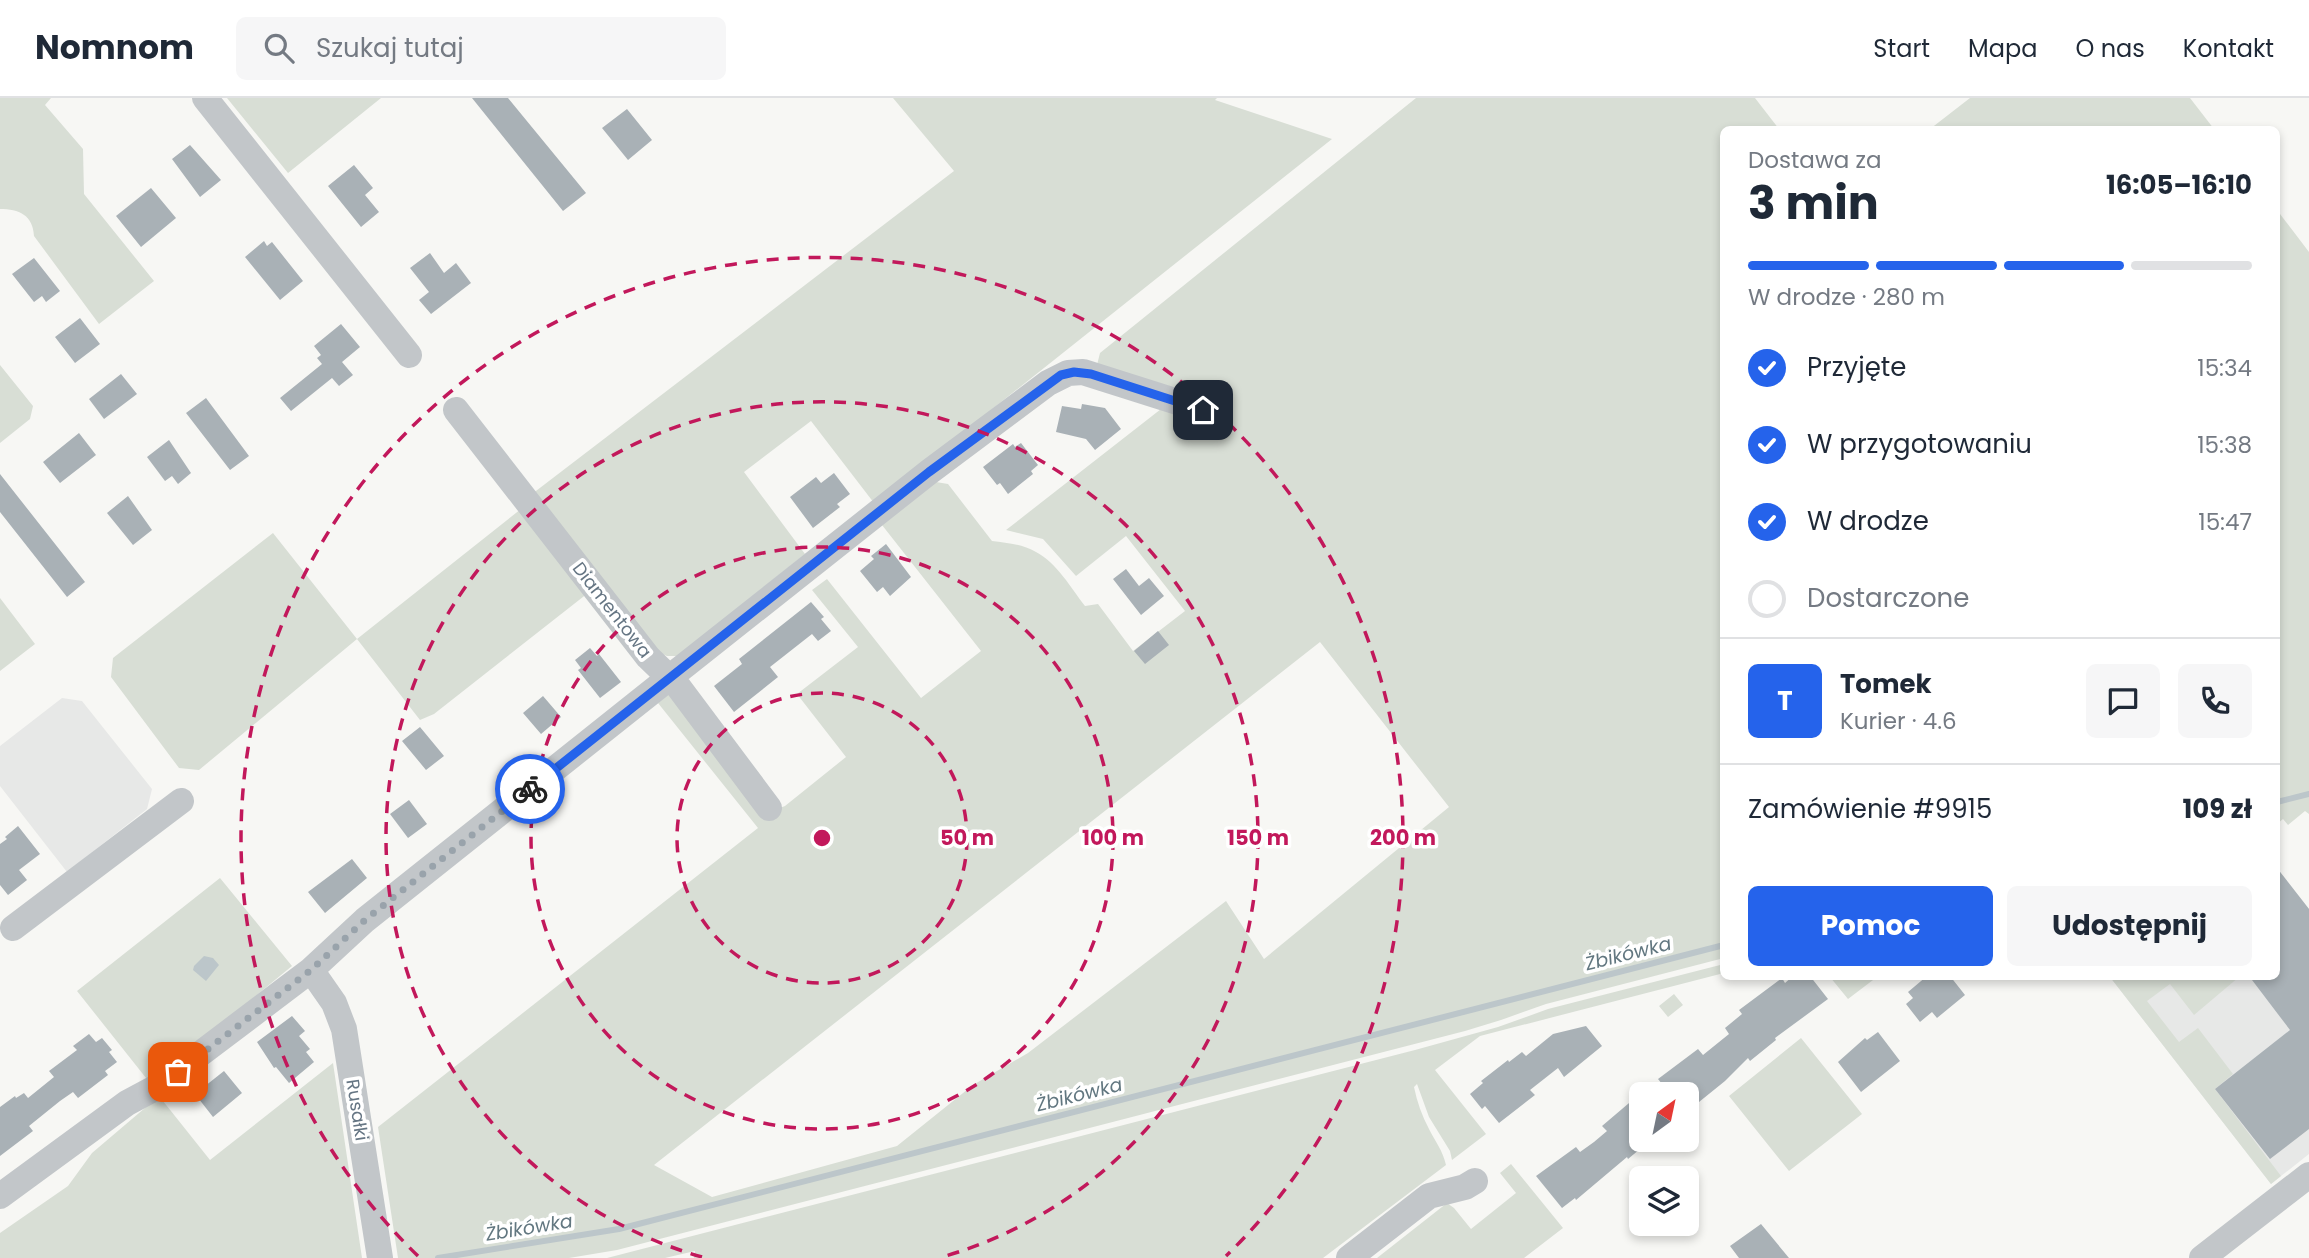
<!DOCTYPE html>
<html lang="pl">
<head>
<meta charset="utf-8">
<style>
  :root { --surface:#fff; --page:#f6f6f7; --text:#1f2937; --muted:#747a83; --line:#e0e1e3; --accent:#2563eb }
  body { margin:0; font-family:Poppins,sans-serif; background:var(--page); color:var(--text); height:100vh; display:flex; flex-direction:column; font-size:26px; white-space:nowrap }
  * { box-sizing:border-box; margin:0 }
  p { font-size:23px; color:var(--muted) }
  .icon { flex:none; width:38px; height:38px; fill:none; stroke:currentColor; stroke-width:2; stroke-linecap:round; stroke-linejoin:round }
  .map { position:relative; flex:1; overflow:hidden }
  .panel { position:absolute; left:1720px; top:28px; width:560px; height:854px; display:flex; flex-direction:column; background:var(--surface); border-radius:10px; box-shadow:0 4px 10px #0003 }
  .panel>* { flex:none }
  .needle { width:46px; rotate:33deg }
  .tools { position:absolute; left:1629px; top:984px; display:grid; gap:14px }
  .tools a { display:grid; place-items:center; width:70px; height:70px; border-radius:10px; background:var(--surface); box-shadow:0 4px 10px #0003; font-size:35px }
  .pin { position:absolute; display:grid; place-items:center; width:60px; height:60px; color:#fff; margin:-30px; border-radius:14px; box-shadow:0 4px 10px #0006 }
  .courier { position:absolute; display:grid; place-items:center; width:70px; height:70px; margin:-35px; border:5px solid #2563eb; border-radius:50%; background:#fff; color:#222; box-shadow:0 2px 9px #0007 }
  .head em { font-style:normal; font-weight:700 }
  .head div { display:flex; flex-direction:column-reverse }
  .head { display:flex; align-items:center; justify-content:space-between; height:119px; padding:0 28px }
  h1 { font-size:46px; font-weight:700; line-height:52px }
  .bar { display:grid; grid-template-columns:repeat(4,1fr); gap:10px 7px; align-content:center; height:84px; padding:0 28px }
  .bar i { height:9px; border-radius:5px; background:var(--line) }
  .bar .active { background:var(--accent) }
  .bar p { grid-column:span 4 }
  .line { display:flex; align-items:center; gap:18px; padding:0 28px; border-top:2px solid var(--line) }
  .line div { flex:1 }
  .round { display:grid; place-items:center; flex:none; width:74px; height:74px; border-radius:10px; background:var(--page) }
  ol { padding:0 28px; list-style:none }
  li { display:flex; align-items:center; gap:21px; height:77px }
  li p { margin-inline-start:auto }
  li .icon { padding:7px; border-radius:50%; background:var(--accent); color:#fff; stroke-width:4 }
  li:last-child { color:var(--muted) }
  li i { width:38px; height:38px; border:4px solid var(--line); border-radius:50% }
  .action { display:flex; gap:14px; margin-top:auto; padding:14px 28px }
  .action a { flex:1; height:80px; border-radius:10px; background:var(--accent); color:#fff; font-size:28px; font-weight:700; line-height:80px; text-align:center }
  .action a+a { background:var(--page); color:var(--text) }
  header { display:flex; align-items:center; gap:42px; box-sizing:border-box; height:98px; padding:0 35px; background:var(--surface); border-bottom:2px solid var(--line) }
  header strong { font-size:33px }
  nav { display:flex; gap:38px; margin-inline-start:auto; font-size:24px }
  .search { width:490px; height:63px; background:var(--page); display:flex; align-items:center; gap:18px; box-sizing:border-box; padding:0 24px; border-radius:10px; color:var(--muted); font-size:26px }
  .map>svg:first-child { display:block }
  .built { fill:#e7e8e7 }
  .green { fill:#d8ded5; fill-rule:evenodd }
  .water { fill:#bcc6ca }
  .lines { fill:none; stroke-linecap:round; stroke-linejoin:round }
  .stream { stroke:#bcc6ca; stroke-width:6 }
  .building { fill:#a9b1b6 }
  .minor { stroke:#c2c6c9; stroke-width:26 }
  .done { stroke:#99a3ab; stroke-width:7; stroke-dasharray:0 12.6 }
  .route { stroke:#2563eb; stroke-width:9 }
  .ring { fill:none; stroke:#c2185b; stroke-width:3.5; stroke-dasharray:12 9 }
  .labels { text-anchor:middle; stroke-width:7; stroke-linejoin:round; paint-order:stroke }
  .street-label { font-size:18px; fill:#667684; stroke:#fff }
  .water-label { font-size:19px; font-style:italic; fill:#627780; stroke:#fff }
  .centre { fill:#c2185b; stroke:#fff; stroke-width:3.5 }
  .ring-label { font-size:21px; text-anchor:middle; font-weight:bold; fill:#c2185b; stroke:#fff; stroke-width:7; stroke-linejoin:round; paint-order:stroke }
</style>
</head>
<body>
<header>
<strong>Nomnom</strong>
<div class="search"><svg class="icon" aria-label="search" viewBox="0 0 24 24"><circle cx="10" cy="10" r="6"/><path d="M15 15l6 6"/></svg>Szukaj tutaj</div>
<nav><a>Start</a><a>Mapa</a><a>O nas</a><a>Kontakt</a></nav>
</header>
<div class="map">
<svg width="2309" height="1160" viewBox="0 0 2309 1160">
  <rect width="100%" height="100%" fill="#f7f7f4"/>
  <path class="built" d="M62,600L82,603L152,691L147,711L67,774L0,688V648Z
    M2277,770L2309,811V1056L2271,1086L2110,879L2277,878Z"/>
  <path class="green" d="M0,0H51L45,7L83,51L84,96L154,183L99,226L34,138C33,117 19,111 0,111Z
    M227,0H381L288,75Z
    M893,0H1217L1215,2L1332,41L874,405L811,323L744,374L805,456L678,558H667L654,552L532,396L954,73Z
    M1416,0H1755L1779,31L1724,32V860L1546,906L1501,922L1465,933L617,1152L569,1160H398L378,1029L758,730L658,605L670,595L777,711L785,708L846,659L797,596L858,549L812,492L827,481L921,600L981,553L882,427L936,384L948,386L992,443C1007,445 1023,446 1036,454C1057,465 1071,490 1085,508L1098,506L1133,553L1185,513L1126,438L1076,478L1043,441L1006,432L1161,311L1096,271L1100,255ZM1320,544L1449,709L1264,861L1226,803L1028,955L973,987L897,1048L712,1099L654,1067Z
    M1970,0H2190L2214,31H1930Z
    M2277,112L2309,154V716L2305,713L2288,727L2283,721L2277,726Z
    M0,267L33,308L30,321L0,345Z
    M521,411L588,495L434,616L420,622L357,541L199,672L179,670L111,579L113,560L273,435L357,541Z
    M0,500L35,546L0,573Z
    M220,780L292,868L150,985L77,893Z
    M1724,866V875L1480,938L1435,972L1486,1036L1452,1062L1450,1053L1429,1019L1417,986L1414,989C1417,1004 1422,1018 1429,1031C1435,1043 1443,1053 1446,1067L1323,1160H694L695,1153L665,1160H607L1415,952L1498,929L1548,911Z
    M1830,879H1877L1848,901Z
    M2110,879H2239L2194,917L2170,886L2147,903L2179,944L2198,930L2233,976L2215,991L2281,1078L2271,1086Z
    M1674,896L1683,907L1668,919L1659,908Z
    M1801,940L1862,1016L1789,1073L1729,998Z
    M333,965L362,1160H0V1135L68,1088L92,1055L159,998L210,1062Z
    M1511,1066L1563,1130L1524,1160H1377L1447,1105L1454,1110L1471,1131L1516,1095L1500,1075Z"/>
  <path class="water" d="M204,858L213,860L219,867L206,883L193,872L194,868Z"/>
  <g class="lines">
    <path class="stream" d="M2277,704L2309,696
      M438,1160L619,1131L1724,847"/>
  </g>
  <path class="building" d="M472,0H508L586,95L563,113Z
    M627,11L652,42L628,62L602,30Z
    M190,47L221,82L200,99L172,61Z
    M354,67L373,90L365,97L379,114L361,129L328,88Z
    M151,90L176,120L141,149L116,118Z
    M264,143L267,148L272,144L303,183L280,202L245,159Z
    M430,155L444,175L456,165L471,185L431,216L419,202L429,194L410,170Z
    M34,160L60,193L46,204L42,198L34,204L12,176Z
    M80,220L100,246L75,265L55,239Z
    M341,226L360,249L342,264L353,277L339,288L332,280L291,313L280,300L322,266L317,260L321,257L314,248Z
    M121,276L137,296L104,321L89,301Z
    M206,300L249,358L230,372L186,315Z
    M1082,306L1105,310L1121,331L1095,352L1086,341L1056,334L1062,308L1081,311Z
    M79,335L96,357L60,385L43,364Z
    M169,342L191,375L178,386L172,378L165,383L147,359Z
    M1021,345L1038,367L1031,373L1033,376L1008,396L1000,385L997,387L983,369L1013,346L1015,349Z
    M834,375L850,396L837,406L840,409L813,430L790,399L816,379L821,385Z
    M0,376L85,484L67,499L0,414Z
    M128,398L152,432L133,447L107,415Z
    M886,446L911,479L890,498L883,489L877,494L860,473L874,461L871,458Z
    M1126,471L1139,488L1149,480L1164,498L1141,517L1113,481Z
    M811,504L824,519L821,521L831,533L818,543L812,536L770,569L778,579L734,614L714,588L742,566L739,561Z
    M1158,533L1169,547L1145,566L1134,553Z
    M590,550L597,558L599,556L621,584L600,600L578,572L581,570L575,562Z
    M543,598L561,619L541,636L523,615Z
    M420,629L444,658L426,672L402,643Z
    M409,702L427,726L408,740L390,716Z
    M18,728L40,756L19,772L27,782L8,797L0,787V746L7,741L5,739Z
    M352,761L367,780L325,815L308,794Z
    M2277,770L2309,811V1031L2270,1061L2215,991L2290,932L2249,878H2277Z
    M1793,878H1810L1828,901L1775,940L1776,942L1750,963L1748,960L1725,983L1699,1004L1697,1002L1687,1010V996H1670L1658,981L1698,951L1703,957L1729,936L1725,930L1742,916L1739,912L1782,880L1785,885Z
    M1927,878H1950L1965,897L1937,920L1932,914L1920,924L1906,906L1913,900L1908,894Z
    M292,918L305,933L299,938L310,951L306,954L314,964L289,985L276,969L274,970L257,944Z
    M1586,928L1602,948L1564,979L1558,970L1530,992L1535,997L1499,1025L1485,1008L1482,1011L1470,996L1483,985L1481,983L1508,962L1509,964L1522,954L1526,958L1553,936Z
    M1878,934L1900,963L1861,994L1838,964L1865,940L1867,942Z
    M89,936L96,944L102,940L112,952L109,954L117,964L105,973L108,977L78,1000L73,994L60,1003L29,1028L33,1033L0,1058V1009L15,998L16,1000L24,995L28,1000L54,979L49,973L77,952L73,948Z
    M224,973L242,995L213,1019L195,996Z
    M1642,994V1041H1652L1628,1061L1627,1059L1576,1102L1575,1100L1562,1110L1536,1078L1576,1049L1580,1054L1594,1044L1607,1033L1602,1028Z
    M1761,1126L1789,1160H1739L1730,1148Z"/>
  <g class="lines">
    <path class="minor" d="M205,0L409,257
      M456,312L648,559L677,587L769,710
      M13,830L181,703
      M311,872L334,905L344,931L380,1160
      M0,1098L127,1005L155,990L311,872L365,822L669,580L929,374L1048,285L1068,275L1083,274L1203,312
      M1349,1160L1429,1098L1465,1089L1475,1083
      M2202,1160L2309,1077"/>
  </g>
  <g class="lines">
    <path class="done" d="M178,974L311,872L365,822L530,691"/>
    <path class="route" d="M530,691L929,374L1061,277L1074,274L1091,276L1203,312"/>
  </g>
  <g class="ring">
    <circle cx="822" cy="740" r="145"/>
    <circle cx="822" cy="740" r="291"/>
    <path d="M702 1159A436 436 0 1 1 942 1159"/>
    <path d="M418 1158A581 581 0 1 1 1226 1158"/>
  </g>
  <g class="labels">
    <g class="street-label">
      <text transform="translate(612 512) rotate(52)" y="6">Diamentowa</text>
      <text transform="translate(357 1012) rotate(81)" y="6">Rusałki</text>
    </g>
    <g class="water-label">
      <text transform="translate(1628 855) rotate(-14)" y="7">Żbikówka</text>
      <text transform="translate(1079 996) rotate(-14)" y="7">Żbikówka</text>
      <text transform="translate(529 1129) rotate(-9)" y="7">Żbikówka</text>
    </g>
  </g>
  <circle cx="822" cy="740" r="10" class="centre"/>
  <g class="ring-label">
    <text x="967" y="747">50 m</text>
    <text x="1113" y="747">100 m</text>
    <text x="1258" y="747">150 m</text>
    <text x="1403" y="747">200 m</text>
  </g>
</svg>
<div class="tools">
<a><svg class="needle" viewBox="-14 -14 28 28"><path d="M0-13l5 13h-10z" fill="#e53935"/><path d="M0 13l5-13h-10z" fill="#747a83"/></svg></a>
<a><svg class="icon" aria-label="layers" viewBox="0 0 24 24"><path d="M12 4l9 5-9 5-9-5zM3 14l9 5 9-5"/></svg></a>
</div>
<div class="pin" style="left:178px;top:974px;background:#ea580c"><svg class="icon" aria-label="bag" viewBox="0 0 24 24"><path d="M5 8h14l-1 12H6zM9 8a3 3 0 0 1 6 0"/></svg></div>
<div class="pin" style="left:1203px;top:312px;background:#1f2937"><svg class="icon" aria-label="home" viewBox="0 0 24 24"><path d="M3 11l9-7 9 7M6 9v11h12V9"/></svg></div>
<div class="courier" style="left:530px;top:691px"><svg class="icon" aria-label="bike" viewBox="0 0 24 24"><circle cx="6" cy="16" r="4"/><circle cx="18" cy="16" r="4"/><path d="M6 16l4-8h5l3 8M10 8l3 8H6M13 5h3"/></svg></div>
<section class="panel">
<div class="head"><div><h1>3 min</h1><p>Dostawa za</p></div><em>16:05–16:10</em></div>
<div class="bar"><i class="active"></i><i class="active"></i><i class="active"></i><i></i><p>W drodze · 280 m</p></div>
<ol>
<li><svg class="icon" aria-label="check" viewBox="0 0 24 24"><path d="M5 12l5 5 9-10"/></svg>Przyjęte<p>15:34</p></li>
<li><svg class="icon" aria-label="check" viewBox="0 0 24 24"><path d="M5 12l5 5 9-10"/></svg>W przygotowaniu<p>15:38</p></li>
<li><svg class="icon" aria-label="check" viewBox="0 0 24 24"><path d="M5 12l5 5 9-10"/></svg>W drodze<p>15:47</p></li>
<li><i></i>Dostarczone</li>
</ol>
<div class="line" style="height:126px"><b class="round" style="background:var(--accent);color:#fff">T</b><div><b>Tomek</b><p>Kurier · 4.6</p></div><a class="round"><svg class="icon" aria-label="chat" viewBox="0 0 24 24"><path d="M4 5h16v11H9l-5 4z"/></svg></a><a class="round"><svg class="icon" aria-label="phone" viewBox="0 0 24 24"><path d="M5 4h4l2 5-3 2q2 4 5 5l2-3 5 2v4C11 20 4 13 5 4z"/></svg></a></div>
<div class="line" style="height:91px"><div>Zamówienie #9915</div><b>109 zł</b></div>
<div class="action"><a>Pomoc</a><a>Udostępnij</a></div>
</section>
</div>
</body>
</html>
